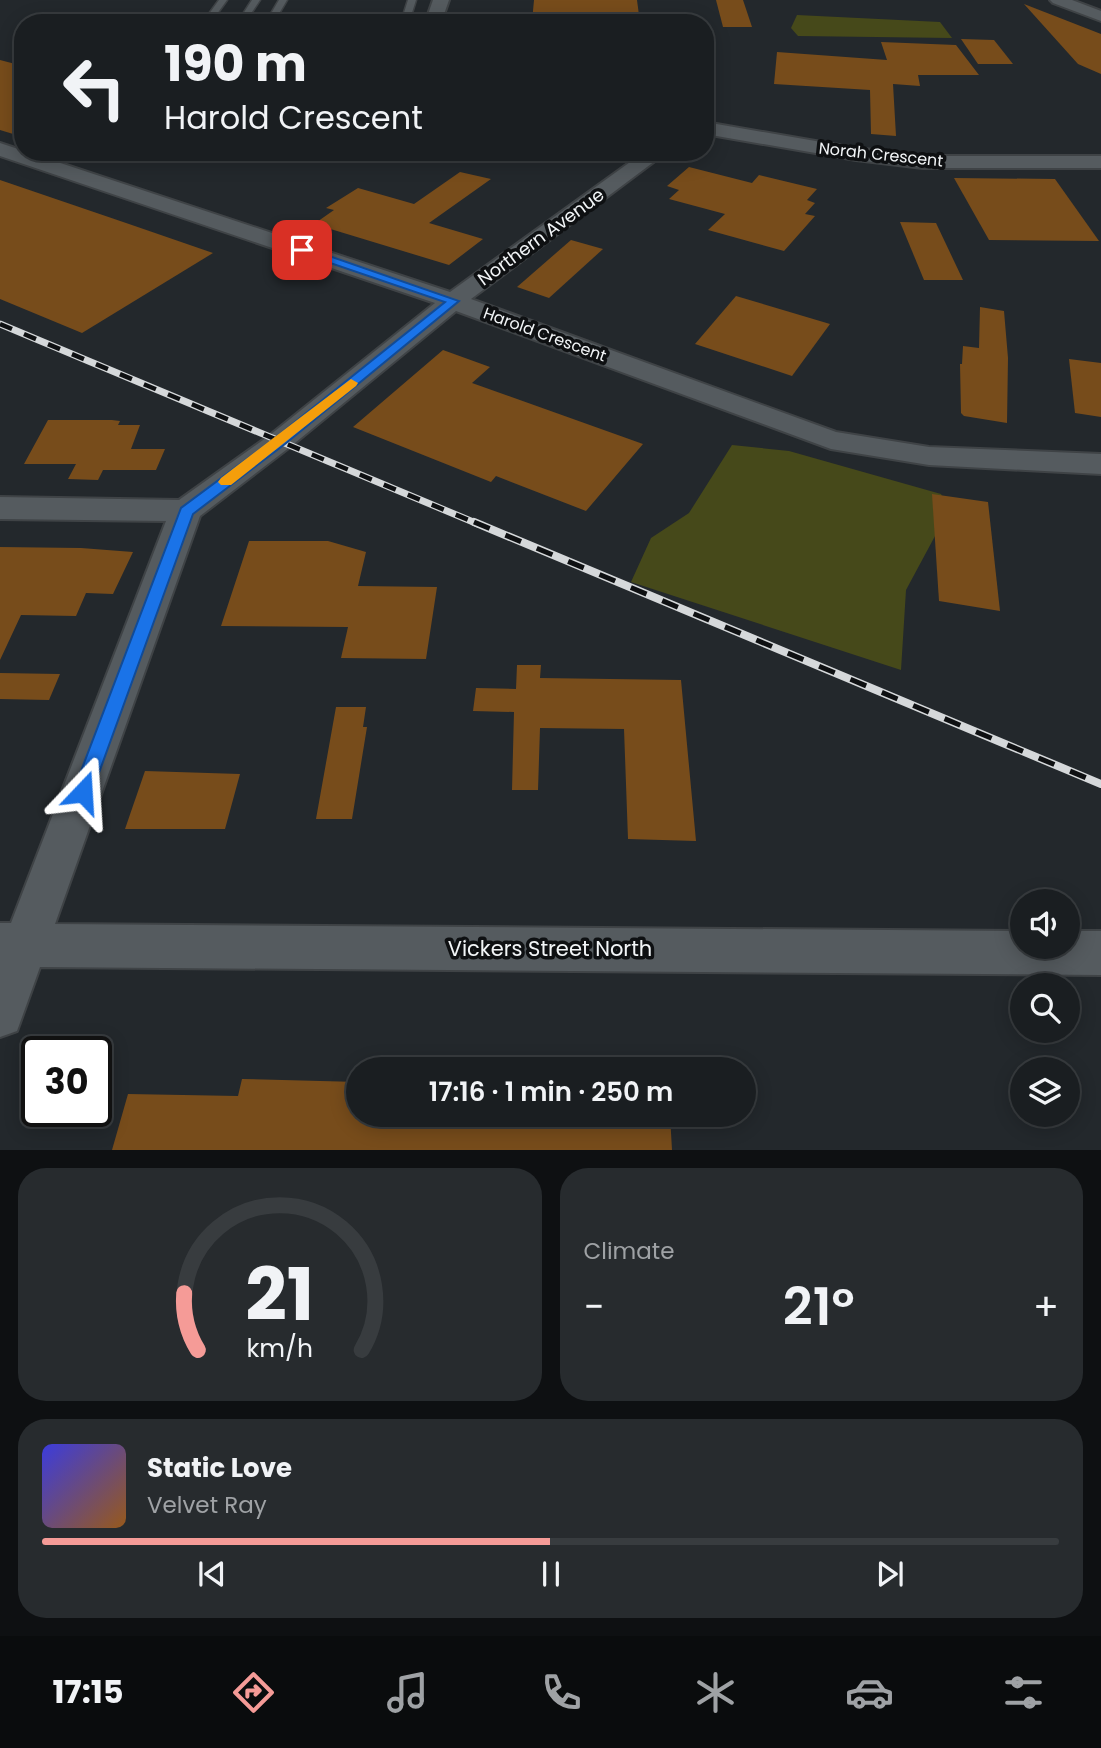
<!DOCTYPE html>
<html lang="en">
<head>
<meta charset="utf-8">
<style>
  body { margin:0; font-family:Poppins,sans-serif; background:#272b2e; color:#f1f3f6; height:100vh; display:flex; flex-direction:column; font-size:26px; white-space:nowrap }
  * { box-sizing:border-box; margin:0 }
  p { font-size:23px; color:#9fa2a5 }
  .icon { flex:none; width:38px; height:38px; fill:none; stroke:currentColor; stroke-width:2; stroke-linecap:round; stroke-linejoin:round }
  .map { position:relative; height:1150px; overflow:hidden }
  .drawer { display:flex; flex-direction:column; gap:18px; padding:18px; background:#0e1012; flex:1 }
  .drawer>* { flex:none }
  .banner { position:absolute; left:14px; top:14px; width:700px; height:147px; border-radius:28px; box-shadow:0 4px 18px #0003,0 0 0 2px #383c3f; background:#1a1e21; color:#f1f3f6; overflow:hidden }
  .tools { position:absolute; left:1010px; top:889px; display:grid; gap:14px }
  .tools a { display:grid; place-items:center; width:70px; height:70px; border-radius:50%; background:#1a1e21; box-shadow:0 4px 18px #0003,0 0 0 2px #383c3f; font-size:35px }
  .speed { position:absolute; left:21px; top:1036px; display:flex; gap:14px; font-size:35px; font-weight:700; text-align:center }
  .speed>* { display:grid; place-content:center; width:91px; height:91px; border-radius:50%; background:#1a1e21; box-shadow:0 4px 18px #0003,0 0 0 2px #383c3f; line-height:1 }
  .speed .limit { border:4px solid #111; border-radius:10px; background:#fff; color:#111 }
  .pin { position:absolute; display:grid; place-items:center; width:60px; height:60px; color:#fff; margin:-30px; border-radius:14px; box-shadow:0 4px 10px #0006 }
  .me { position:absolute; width:77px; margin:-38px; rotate:20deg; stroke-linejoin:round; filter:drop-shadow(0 0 5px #0008) }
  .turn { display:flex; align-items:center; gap:24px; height:147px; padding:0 35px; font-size:32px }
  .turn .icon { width:91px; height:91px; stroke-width:2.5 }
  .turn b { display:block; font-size:49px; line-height:60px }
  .big { font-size:52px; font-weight:600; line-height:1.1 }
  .drawer .widget { flex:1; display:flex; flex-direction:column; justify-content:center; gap:10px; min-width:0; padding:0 24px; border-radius:28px; background:#272b2e }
  .drawer .dial { align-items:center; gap:0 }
  .dial svg { height:182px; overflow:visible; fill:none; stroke:#383c3f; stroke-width:7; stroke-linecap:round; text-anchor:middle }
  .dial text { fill:#f1f3f6; stroke:none }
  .song { display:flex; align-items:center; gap:21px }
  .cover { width:84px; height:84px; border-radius:10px; background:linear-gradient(135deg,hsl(240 70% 55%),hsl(30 70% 35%)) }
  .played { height:7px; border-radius:4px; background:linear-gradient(90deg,#f59b97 50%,#383c3f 50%) }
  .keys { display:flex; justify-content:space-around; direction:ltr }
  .heat { display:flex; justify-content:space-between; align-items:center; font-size:38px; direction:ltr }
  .drawer .tiles { flex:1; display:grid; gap:18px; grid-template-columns:1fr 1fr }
  .widget:last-child { grid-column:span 2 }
  .trip { position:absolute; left:346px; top:1057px; width:410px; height:70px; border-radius:35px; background:#1a1e21; box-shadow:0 4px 18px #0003,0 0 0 2px #383c3f; font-weight:600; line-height:70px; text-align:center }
  .menu { display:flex; height:112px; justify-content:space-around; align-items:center; background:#0a0c0d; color:#9fa2a5 }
  .menu .icon { width:49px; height:49px }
  .menu .on { color:#f59b97 }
  .menu b { font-size:32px; color:#f1f3f6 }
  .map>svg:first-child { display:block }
  .green { fill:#46491a }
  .building { fill:#774c1b }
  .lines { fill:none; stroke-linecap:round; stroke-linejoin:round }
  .lane-casing { stroke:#3f4346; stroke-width:3 }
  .street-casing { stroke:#3f4346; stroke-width:4 }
  .lane { fill:#555b5f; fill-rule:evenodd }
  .street { fill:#555b5f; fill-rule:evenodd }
  .rail-far1-casing { stroke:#d5d8da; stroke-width:7 }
  .rail-casing { stroke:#d5d8da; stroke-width:8 }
  .rail-far1 { stroke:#0e1012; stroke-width:4.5; stroke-dasharray:13; stroke-linecap:butt }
  .rail { stroke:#0e1012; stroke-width:5; stroke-dasharray:17; stroke-linecap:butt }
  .route { fill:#1a73e8; stroke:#114b97; stroke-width:2 }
  .slow { fill:#f59e0b }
  .labels { text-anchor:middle; stroke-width:7; stroke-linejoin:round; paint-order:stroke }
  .far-street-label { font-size:16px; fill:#f2f5f7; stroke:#0e1012 }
  .street-label { font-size:18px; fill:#f2f5f7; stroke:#0e1012 }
  .near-street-label { font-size:21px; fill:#f2f5f7; stroke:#0e1012 }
</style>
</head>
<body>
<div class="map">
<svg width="1101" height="1150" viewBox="0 0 1101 1150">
  <rect width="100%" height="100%" fill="#23282c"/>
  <!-- green -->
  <g class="green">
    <path d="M797,15L940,22L952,38L798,36L791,28Z"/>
    <path d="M732,445L789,451L941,494L949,510L906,590L901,670L631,582L651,538L689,513Z"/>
  </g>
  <!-- building -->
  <g class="building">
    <path d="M534,0H637L640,23L532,22Z"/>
    <path d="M716,0H743L752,27H723Z"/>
    <path d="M1024,4L1101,34V74L1078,64Z"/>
    <path d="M961,39L994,40L1013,64H978Z"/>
    <path d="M881,42L956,45L979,75H918L920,86L893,84L896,136L871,134L870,90L774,84L777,52L887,60Z"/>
    <path d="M0,60L23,66V137L0,130Z"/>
    <path d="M689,167L752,183L759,175L763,176L817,189L807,200L815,203L805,214L815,216L784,251L708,230L725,214L669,199L679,190L667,186Z"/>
    <path d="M460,172L491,179L429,223L483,239L449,265L314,224L334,210L326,208L358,188L414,204Z"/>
    <path d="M954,178L1055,179L1099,241L989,240Z"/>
    <path d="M0,180L129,224L213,253L82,333L0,299Z"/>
    <path d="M900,222L936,223L963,280H924Z"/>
    <path d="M571,240L603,249L549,298L517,287Z"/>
    <path d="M736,296L830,324L792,376L695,344Z"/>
    <path d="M980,307L1004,311L1008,358L1007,423L964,416L961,413L960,364H962L963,346L979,348Z"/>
    <path d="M443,350L490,367L472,383L643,444L586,511L496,476L491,482L353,427Z"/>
    <path d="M1069,359L1101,363V417L1075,413Z"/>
    <path d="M48,420H112L120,421L118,425H140L131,449H165L156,470H103L98,480L68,479L76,464H24Z"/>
    <path d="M932,494L988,502L1000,611L939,601Z"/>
    <path d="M249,541H328L366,552L358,586L437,587L426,659L341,658L348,627L221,626Z"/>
    <path d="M0,547L81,548L133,552L113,594L86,593L76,616L21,615L0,660Z"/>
    <path d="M517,665H541L540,678L681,680L696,841L628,839L624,729L540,728L538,790H512L514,712L473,711L476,688L516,689Z"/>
    <path d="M0,673L60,674L49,700L0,699Z"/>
    <path d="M336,707H366L363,727H367L352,819H316Z"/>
    <path d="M145,771L240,774L225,829H125Z"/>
    <path d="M242,1079L359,1082V1115H670L672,1150H112L128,1094L238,1096Z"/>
  </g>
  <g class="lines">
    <!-- lane casing -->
    <g class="lane-casing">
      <g id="lane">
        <path d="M219,0H227L214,18L241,17L252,0H260L246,21L209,22L206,18Z"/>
        <path d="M279,0H287L277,17L402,19L408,0H416L410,19L437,22L272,21L269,17Z"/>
      </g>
    </g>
    <!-- street casing -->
    <g class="street-casing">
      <g id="street">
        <path d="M433,0H449L441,23H425Z"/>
        <path d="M1050,0H1072L1101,11V21L1053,3Z"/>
        <path d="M705,122L856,148L923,156H1101V168H923L856,160L705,134Z"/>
        <path d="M0,143L450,292L644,152H667L471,299L836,432L929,447L1101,454V474L929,465L831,449L456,311L290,447L200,516L55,924L1022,931V947H1068V931H1101V975L40,967L17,1031L0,1037V923H11L166,521L0,519V497L179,500L270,435L435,303L0,156Z"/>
      </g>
    </g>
    <!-- lane -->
    <use href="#lane" class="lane"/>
    <!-- street -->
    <use href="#street" class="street"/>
    <!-- rail-far1 casing -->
    <g class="rail-far1-casing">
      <path id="rail-far1" d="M0,324L478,524"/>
    </g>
    <!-- rail casing -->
    <g class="rail-casing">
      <path id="rail" d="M474,522L1101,784"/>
    </g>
    <!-- rail-far1 -->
    <use href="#rail-far1" class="rail-far1"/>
    <!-- rail -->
    <use href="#rail" class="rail"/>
  </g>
  <!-- route -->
  <path class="route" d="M298,248H306L459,301L285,444L193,514L92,792L89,798L83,800L76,798L73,792L181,508L275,438L445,302L298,252Z"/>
  <!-- slow -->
  <path class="slow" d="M351,379L358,383L356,386L231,485H221L218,482L221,478Z"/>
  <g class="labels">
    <!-- far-street labels -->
    <g class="far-street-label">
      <text transform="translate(881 154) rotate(6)" y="6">Norah Crescent</text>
      <text transform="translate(545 334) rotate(20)" y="6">Harold Crescent</text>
    </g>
    <!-- street labels -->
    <g class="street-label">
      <text transform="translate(541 237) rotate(-36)" y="6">Northern Avenue</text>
    </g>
    <!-- near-street labels -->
    <g class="near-street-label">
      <text x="550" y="956">Vickers Street North</text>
    </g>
  </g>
</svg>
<div class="tools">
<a><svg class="icon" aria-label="sound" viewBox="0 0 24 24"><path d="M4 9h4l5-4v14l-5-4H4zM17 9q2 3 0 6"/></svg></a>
<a><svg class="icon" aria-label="search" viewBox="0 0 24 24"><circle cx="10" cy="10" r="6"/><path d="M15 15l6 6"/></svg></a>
<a><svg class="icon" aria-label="layers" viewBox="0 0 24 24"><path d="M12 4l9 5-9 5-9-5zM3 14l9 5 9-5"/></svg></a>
</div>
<div class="speed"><div class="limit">30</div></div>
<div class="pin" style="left:302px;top:250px;background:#d93025"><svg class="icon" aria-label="arrive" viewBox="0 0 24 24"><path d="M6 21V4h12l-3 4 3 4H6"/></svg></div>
<svg class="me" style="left:83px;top:792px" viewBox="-20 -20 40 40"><path d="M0-17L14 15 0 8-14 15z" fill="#1a73e8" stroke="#fff" stroke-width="4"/></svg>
<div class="trip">17:16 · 1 min · 250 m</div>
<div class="banner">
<div class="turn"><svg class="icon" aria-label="left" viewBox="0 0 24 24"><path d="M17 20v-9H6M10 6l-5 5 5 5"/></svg><div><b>190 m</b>Harold Crescent</div></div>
</div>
</div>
<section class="drawer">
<div class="tiles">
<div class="widget dial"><svg viewBox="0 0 100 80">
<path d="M14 69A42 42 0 1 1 86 69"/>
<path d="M14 69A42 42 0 0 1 8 44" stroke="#f59b97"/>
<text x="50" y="56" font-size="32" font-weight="700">21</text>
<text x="50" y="72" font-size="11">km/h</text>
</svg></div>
<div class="widget"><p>Climate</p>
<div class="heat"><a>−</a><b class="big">21°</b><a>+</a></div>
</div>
<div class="widget">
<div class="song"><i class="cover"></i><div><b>Static Love</b><p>Velvet Ray</p></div></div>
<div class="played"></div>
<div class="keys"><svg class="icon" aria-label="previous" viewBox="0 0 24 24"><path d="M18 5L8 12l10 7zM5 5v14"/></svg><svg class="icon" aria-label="pause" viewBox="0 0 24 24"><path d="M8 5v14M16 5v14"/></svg><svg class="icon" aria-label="next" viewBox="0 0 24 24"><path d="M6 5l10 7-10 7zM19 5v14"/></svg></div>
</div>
</div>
</section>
<nav class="menu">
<b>17:15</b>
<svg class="icon on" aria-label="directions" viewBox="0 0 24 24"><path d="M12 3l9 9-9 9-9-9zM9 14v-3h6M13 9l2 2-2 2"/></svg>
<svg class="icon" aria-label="music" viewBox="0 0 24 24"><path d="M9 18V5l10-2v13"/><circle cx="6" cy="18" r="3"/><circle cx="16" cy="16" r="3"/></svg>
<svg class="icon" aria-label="phone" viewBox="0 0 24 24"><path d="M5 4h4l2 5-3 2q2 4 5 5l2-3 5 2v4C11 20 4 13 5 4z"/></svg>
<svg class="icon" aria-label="climate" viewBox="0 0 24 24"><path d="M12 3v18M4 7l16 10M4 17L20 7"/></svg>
<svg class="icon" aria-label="car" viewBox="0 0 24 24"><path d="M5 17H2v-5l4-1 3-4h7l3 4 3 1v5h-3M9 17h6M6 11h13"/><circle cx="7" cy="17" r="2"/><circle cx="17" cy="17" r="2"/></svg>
<svg class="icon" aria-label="filters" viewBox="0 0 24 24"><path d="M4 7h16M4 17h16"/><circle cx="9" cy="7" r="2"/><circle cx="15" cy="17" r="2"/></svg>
</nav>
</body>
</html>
